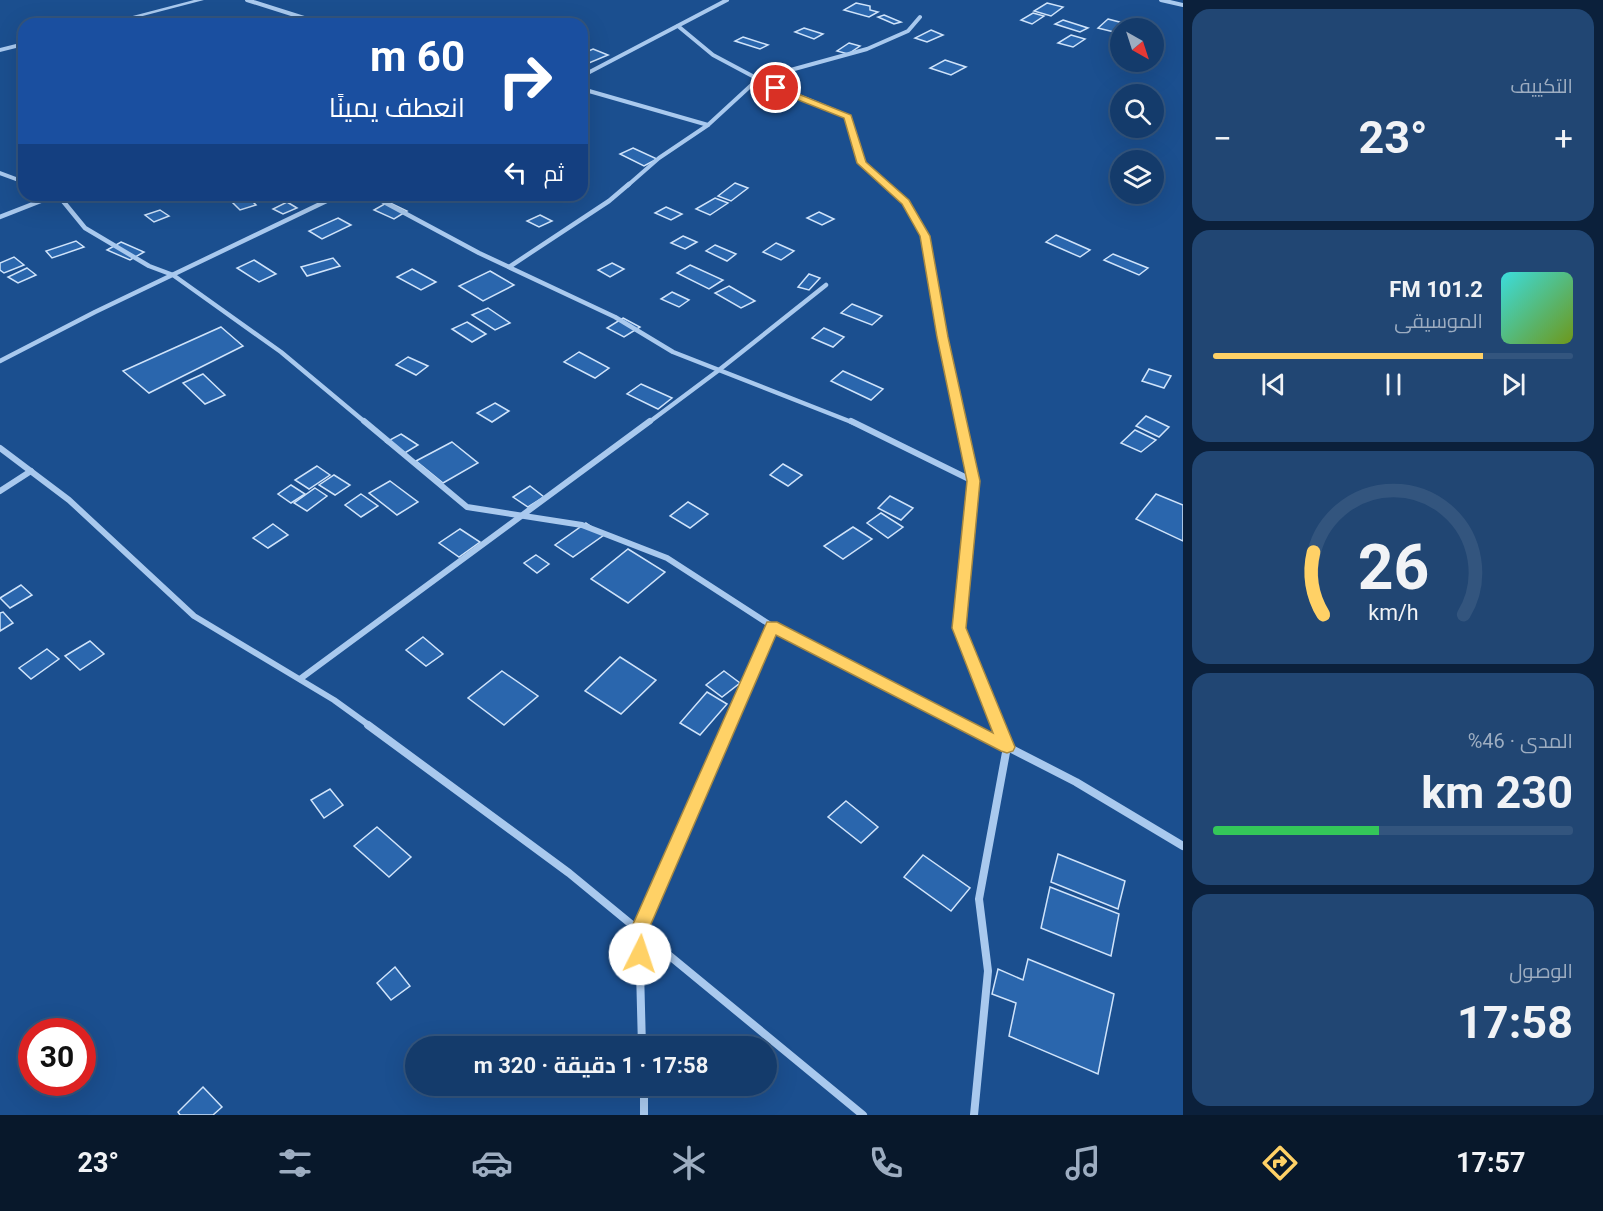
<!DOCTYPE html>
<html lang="ar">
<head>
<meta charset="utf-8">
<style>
  body { margin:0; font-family:Roboto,Cairo,sans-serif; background:#214673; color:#f1f3f6; direction:rtl; height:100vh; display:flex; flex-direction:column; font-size:22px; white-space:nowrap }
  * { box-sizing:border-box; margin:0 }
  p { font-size:20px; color:#9dadc1 }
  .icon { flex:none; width:33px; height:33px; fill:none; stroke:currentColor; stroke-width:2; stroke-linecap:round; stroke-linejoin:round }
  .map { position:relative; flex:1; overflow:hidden; direction:ltr }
  .drawer { display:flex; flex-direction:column; gap:9px; padding:9px; background:#0b203b; width:420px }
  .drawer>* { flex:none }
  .guide { position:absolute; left:18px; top:18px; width:570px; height:183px; border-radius:18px; box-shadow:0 6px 24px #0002,0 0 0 2px #33557e; direction:rtl; background:#1a4fa0; color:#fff; overflow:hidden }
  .needle { width:39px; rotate:141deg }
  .buttons { position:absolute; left:1110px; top:18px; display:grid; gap:12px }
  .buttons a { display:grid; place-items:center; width:54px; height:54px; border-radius:50%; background:#143b6b; box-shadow:0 6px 24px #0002,0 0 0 2px #33557e; font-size:30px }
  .speed { position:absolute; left:18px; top:1018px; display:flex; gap:12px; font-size:30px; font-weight:700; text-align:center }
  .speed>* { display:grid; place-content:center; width:78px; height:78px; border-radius:50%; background:#143b6b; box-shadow:0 6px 24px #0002,0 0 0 2px #33557e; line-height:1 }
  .speed .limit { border:9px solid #d22; background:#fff; color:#111 }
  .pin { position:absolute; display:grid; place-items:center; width:51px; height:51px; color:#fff; margin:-26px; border:3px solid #fff; border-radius:50%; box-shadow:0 2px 6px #0007 }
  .me { position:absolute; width:66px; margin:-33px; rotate:4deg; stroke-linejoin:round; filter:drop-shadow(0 0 4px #0008) }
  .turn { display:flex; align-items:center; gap:21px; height:126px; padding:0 24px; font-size:27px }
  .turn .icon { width:78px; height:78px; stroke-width:2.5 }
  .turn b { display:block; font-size:42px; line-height:51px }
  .then { display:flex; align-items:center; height:57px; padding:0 24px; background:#0003; gap:12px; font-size:22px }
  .big { font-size:45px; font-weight:700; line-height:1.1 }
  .drawer .tile { flex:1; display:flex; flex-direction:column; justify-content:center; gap:9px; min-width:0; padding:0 21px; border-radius:18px; background:#214673 }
  .drawer .dial { align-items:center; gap:0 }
  .dial svg { height:156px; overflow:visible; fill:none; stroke:#33557e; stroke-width:7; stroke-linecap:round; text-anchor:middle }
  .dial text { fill:#f1f3f6; stroke:none }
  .song { display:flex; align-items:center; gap:18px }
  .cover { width:72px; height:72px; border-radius:9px; background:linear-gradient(135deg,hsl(180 70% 55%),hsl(80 70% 35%)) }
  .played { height:6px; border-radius:3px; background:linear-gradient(90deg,#ffd166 75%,#33557e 75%) }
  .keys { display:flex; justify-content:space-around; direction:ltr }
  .heat { display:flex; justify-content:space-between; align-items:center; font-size:33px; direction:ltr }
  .charge { height:9px; border-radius:4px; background:linear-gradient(90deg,#34c759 46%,#33557e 0) }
  .trip { position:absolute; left:405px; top:1036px; width:372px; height:60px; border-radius:30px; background:#143b6b; box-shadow:0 6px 24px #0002,0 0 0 2px #33557e; font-weight:700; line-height:60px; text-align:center; direction:rtl }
  .menu { display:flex; height:96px; justify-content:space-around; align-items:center; background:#08182b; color:#9dadc1 }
  .menu .icon { width:42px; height:42px }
  .menu .active { color:#ffd166 }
  .menu b { font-size:27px; color:#f1f3f6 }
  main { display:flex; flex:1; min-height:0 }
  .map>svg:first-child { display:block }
  .building { fill:#2a66ad; stroke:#cfe3fa; stroke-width:1.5 }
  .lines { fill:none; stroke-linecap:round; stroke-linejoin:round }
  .minor-far3 { stroke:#a9c9ee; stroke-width:4 }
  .minor-far2 { stroke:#a9c9ee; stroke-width:4.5 }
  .minor-far1 { stroke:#a9c9ee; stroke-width:6 }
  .minor { stroke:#a9c9ee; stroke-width:8 }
  .tertiary { fill:#a9c9ee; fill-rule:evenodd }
  .route { fill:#ffd166; stroke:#a68842; stroke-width:1.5 }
</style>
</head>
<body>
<main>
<section class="drawer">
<div class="tile"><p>التكييف</p>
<div class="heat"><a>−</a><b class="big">23°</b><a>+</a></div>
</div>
<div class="tile">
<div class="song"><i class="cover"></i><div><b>101.2 FM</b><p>الموسيقى</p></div></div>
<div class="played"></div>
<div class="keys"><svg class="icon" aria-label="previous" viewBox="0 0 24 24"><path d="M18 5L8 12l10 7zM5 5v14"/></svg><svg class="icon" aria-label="pause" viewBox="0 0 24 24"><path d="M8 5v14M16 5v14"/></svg><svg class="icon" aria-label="next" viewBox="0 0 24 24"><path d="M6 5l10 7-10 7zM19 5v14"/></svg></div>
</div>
<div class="tile dial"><svg viewBox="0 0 100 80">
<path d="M14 69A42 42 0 1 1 86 69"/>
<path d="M14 69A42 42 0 0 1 9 37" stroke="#ffd166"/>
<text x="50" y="56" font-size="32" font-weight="700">26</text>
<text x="50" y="72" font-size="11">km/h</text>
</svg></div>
<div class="tile"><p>المدى · 46%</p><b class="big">230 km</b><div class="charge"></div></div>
<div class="tile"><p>الوصول</p><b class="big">17:58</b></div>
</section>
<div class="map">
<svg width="1183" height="1115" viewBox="0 0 1183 1115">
  <rect width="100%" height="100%" fill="#1b4f8f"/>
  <!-- building -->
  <g class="building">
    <path d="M856,3L870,6V10L878,12L869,17L844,10Z"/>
    <path d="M1047,3L1063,7L1051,16L1034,11Z"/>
    <path d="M1033,13L1044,16L1032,24L1021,20Z"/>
    <path d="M884,15L901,22L894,24L878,17Z"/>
    <path d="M296,16L304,20L292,24L274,23Z"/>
    <path d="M1108,19L1123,23L1114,32L1098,28Z"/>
    <path d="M1063,20L1088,28L1080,32L1055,24Z"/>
    <path d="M804,28L823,34L814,39L795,32Z"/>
    <path d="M931,30L943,35L927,42L915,38Z"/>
    <path d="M1071,35L1085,39L1073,47L1058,43Z"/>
    <path d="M743,37L768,45L760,49L735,41Z"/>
    <path d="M849,43L860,46L848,54L837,51Z"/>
    <path d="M593,49L608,55L589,63L582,60L587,55L582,54Z"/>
    <path d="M945,60L966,67L951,75L930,68Z"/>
    <path d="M633,148L657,159L644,166L620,154Z"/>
    <path d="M735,183L748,188L731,201L718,196Z"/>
    <path d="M242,195H246L256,205L240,210L229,199Z"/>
    <path d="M715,198L728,203L710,215L696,209Z"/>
    <path d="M287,202L297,208L283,214L273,209Z"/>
    <path d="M388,202L407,211L394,219L374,210Z"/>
    <path d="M666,207L682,214L671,220L655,213Z"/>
    <path d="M160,210L169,216L154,222L145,215Z"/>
    <path d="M819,212L834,219L822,225L807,218Z"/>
    <path d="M540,215L552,221L539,227L527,221Z"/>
    <path d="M338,218L351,225L322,239L309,231Z"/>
    <path d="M1056,235L1090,250L1080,257L1046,242Z"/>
    <path d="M683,236L697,242L685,249L671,243Z"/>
    <path d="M76,241L84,247L52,258L46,251Z"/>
    <path d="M121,242L144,252L130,260L107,250Z"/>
    <path d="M776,243L794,251L781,260L763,252Z"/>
    <path d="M715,245L736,254L727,261L706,251Z"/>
    <path d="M1113,254L1148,268L1139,275L1104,260Z"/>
    <path d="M14,257L24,265L4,273L0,270V263Z"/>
    <path d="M333,258L340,266L307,276L301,267Z"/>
    <path d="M254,260L276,274L259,282L237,268Z"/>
    <path d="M612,263L624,269L610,277L598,270Z"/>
    <path d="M690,265L723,280L709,289L677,273Z"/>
    <path d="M27,268L36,275L18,283L8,277Z"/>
    <path d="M412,269L436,282L421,290L397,277Z"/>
    <path d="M490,271L514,285L483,301L459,286Z"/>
    <path d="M809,274L820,278L809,290L798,287Z"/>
    <path d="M729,286L755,301L741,308L715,293Z"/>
    <path d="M672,292L689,300L679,307L661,299Z"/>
    <path d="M852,304L882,316L872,325L841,313Z"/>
    <path d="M488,308L510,323L495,330L472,315Z"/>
    <path d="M623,318L640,327L624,337L607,328Z"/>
    <path d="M467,322L486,334L472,342L452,329Z"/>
    <path d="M221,327L243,346L149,393L123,371Z"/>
    <path d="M824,328L844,337L833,347L812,338Z"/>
    <path d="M579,352L609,368L595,378L564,362Z"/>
    <path d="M408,357L428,366L416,375L396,365Z"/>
    <path d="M1149,369L1171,376L1164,388L1142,381Z"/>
    <path d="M843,371L883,389L871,400L831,381Z"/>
    <path d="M203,374L225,395L205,404L183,383Z"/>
    <path d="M641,384L672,398L658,409L627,394Z"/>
    <path d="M495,403L509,411L492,422L477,413Z"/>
    <path d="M1146,416L1169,427L1159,437L1136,426Z"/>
    <path d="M1135,430L1156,440L1141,452L1121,443Z"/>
    <path d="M401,434L418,445L403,454L386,442Z"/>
    <path d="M452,442L478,463L443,483L416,461Z"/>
    <path d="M783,464L802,475L788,486L770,475Z"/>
    <path d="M317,466L330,475L309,489L295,480Z"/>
    <path d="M334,475L350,485L335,495L319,485Z"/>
    <path d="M390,481L418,502L397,515L369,493Z"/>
    <path d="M291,485L305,494L291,503L278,494Z"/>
    <path d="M530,486L544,497L528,507L513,497Z"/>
    <path d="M315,488L327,496L307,511L294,503Z"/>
    <path d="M361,494L378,506L361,517L345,505Z"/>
    <path d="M1156,494L1183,505V541L1136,519Z"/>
    <path d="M890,496L913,508L901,520L878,508Z"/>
    <path d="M688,502L708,514L690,528L670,516Z"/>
    <path d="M881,513L903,527L888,538L867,523Z"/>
    <path d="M586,523L604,535L573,557L555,545Z"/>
    <path d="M273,524L288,535L268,548L253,538Z"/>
    <path d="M853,527L872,539L843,559L824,546Z"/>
    <path d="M460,529L480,542L459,557L439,543Z"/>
    <path d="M628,549L665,572L628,603L591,579Z"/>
    <path d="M536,555L549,564L537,573L524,563Z"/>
    <path d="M21,585L32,595L10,608L0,598Z"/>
    <path d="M3,612L13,623L0,631V613Z"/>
    <path d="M423,637L443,654L426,666L406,650Z"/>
    <path d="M90,641L104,654L80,670L65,656Z"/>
    <path d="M47,649L59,659L31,679L19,668Z"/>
    <path d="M620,657L656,680L621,714L585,691Z"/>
    <path d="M502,671L538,696L504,725L468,698Z"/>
    <path d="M724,671L740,683L722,697L706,685Z"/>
    <path d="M707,692L727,704L700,735L680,723Z"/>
    <path d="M330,789L343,805L324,818L311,800Z"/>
    <path d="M846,801L878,827L861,843L828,817Z"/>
    <path d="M377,827L411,857L389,877L354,846Z"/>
    <path d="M1058,854L1125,881L1118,909L1051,882Z"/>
    <path d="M923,855L970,888L951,911L904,877Z"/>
    <path d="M1050,887L1119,914L1111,956L1041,928Z"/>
    <path d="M1028,959L1114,994L1098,1074L1009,1036L1016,1003L992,994L998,969L1023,980Z"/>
    <path d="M395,967L410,986L391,1000L377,983Z"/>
    <path d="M203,1087L222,1107L213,1115H180L178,1112Z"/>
  </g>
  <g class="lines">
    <!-- minor-far3 -->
    <g class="minor-far3">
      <path d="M247,0L323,24"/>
      <path d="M1161,0L1183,5"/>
      <path d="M678,26L713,55L758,79L848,116L862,163L887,186"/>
      <path d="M582,76L727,0"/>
      <path d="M582,89L708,125"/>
      <path d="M0,173L24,182"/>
      <path d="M627,186L659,158L708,125L758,79L867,49L908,31L920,17"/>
    </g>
    <!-- minor-far2 -->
    <g class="minor-far2">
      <path d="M885,184L905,202L925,236L961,423"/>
      <path d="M58,195L85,228L149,266L173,275L281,352L366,423"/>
      <path d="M371,195L479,253L615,317L673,352L854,423"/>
      <path d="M0,217L56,195"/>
      <path d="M509,267L609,201L629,184"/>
      <path d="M0,361L95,312L339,195"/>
      <path d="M648,423L719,370L826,285"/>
    </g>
    <!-- minor-far1 -->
    <g class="minor-far1">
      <path d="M364,421L467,507L582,525L667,558L772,626L968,726"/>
      <path d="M851,421L973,481"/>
      <path d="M961,421L973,481L959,628L999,726"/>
      <path d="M0,448L69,500L194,616L334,700L370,726"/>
      <path d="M0,491L31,471"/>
      <path d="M300,679L650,421"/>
      <path d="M728,726L772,626"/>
    </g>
    <!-- minor -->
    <g class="minor">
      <path d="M368,725L569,873L863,1115"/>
      <path d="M965,725L1076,782L1183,846"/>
      <path d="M642,1047L639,931L729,725"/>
      <path d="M644,1086V1115"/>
      <path d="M974,1115L988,971L979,899L1007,747L998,725"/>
    </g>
    <!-- tertiary -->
    <g class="tertiary">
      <path d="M194,0H204L112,24H102Z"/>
      <path d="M24,42V46L0,52V48Z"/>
    </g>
  </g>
  <!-- route -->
  <path class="route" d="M773,86H778L851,115L866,162L909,200L930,236L948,337L980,481L966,628L1015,747L1013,751L1007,753L1001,751L776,635L648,931L649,954L646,960L640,963L633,960L631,954L630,931L767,622H777L993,733L952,628L967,481L937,337L920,236L902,204L857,163L844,118L773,90Z"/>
</svg>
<div class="buttons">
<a><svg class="needle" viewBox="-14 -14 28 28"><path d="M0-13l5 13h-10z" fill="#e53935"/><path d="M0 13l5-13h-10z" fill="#9dadc1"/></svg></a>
<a><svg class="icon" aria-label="search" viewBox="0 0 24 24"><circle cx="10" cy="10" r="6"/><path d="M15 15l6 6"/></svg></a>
<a><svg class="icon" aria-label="layers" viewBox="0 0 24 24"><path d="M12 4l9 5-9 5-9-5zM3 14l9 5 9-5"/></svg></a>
</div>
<div class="speed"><div class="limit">30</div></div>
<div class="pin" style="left:776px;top:88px;background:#d93025"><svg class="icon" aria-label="arrive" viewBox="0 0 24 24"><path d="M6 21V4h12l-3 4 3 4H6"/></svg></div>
<svg class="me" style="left:640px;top:954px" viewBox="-20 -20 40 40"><circle r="19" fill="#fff"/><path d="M0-13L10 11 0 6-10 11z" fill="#ffd166"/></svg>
<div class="trip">17:58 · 1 دقيقة · 320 m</div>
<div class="guide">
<div class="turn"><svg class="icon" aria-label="right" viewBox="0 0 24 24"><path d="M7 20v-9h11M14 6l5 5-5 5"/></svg><div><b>60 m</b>انعطف يمينًا</div></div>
<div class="then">ثم<svg class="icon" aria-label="left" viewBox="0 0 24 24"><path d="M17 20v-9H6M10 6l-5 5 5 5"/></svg></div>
</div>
</div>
</main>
<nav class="menu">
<b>17:57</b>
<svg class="icon active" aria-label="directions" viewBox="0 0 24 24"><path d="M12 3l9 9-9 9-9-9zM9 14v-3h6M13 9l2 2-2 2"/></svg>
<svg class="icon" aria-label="music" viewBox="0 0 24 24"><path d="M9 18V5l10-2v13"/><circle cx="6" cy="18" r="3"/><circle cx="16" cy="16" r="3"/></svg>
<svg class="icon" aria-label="phone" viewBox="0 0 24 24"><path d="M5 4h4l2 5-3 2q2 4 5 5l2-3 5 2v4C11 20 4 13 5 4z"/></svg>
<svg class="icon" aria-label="climate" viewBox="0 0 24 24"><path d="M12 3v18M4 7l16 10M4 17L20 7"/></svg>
<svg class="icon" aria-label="car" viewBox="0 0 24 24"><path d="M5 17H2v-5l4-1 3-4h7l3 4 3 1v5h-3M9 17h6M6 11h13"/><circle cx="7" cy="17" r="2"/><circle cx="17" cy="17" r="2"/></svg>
<svg class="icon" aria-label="filters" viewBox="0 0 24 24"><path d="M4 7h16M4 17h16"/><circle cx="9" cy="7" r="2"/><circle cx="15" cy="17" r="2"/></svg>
<b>23°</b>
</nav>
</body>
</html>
